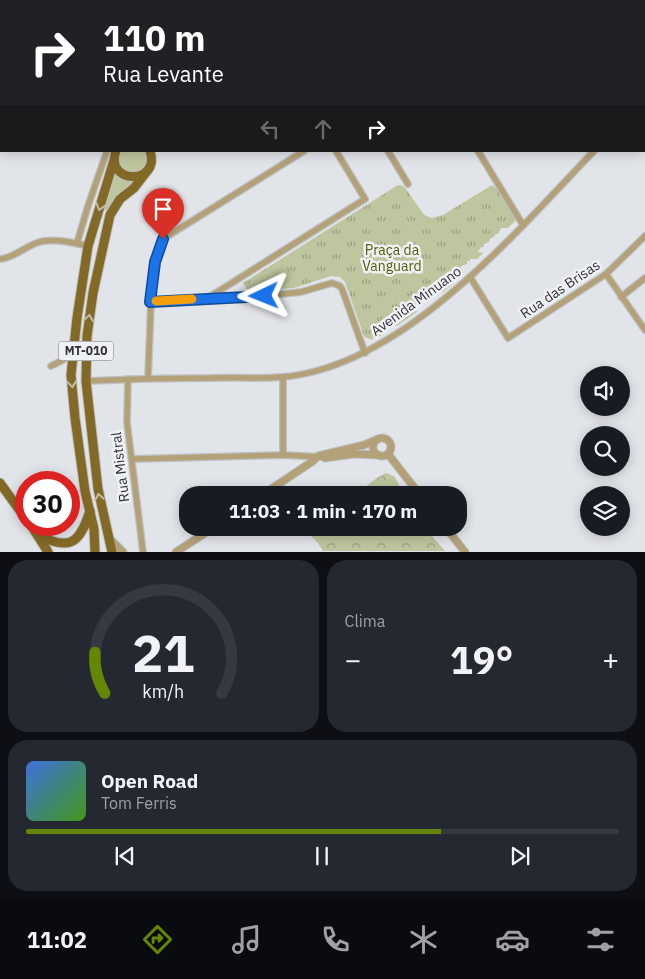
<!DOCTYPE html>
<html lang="pt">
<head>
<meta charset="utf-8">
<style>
  body { margin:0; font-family:"IBM Plex Sans",sans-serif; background:#242831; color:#f1f3f6; height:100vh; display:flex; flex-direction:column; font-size:19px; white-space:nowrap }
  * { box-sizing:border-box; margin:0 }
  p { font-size:16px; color:#9ea1a6 }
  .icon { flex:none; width:28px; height:28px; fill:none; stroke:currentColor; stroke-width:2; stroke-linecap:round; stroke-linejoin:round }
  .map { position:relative; height:552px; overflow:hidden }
  .side { display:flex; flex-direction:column; gap:8px; padding:8px; background:#0d0f14; flex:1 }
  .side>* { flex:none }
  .hud { position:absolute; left:0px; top:0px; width:645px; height:152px; box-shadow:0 2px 12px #0003; background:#202124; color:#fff; overflow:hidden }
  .tools { position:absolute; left:580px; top:366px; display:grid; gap:10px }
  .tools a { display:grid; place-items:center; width:50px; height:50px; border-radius:50%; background:#171b24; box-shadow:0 2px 12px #0003; font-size:25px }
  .speed { position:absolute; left:15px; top:471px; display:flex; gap:10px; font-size:25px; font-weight:700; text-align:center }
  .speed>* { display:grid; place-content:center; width:65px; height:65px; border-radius:50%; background:#171b24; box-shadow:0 2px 12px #0003; line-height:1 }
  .speed .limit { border:8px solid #d22; background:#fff; color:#111 }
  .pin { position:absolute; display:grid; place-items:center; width:42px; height:42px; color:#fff; margin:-51px -21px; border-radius:50% 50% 50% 0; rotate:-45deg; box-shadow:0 0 5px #0007 }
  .pin .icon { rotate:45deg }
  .me { position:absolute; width:55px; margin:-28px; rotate:268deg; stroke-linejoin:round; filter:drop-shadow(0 0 4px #0008) }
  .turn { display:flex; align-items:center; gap:18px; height:105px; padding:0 20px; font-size:22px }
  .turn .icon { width:65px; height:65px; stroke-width:2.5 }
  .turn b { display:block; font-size:35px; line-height:42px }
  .lanes { display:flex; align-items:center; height:48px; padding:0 20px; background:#0003; justify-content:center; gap:25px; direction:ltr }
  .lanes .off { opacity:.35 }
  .big { font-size:38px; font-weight:700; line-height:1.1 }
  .side .widget { flex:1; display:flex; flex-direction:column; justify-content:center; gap:8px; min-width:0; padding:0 18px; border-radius:20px; background:#242831 }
  .side .dial { align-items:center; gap:0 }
  .dial svg { height:130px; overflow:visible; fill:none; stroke:#363941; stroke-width:7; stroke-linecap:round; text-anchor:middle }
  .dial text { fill:#f1f3f6; stroke:none }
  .song { display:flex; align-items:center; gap:15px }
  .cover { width:60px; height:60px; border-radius:8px; background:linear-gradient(135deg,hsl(220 70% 55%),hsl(100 70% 35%)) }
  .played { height:5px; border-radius:2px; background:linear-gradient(90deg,#648602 70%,#363941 70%) }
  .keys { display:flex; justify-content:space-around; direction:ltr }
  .heat { display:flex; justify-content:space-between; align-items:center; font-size:28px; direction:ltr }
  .side .tiles { flex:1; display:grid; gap:8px; grid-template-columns:1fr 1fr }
  .widget:last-child { grid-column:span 2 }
  .trip { position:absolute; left:179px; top:486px; width:288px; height:50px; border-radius:20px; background:#171b24; box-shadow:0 2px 12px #0003; font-weight:700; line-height:50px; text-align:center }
  .menu { display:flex; height:80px; justify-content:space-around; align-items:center; background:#090b0e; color:#9ea1a6 }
  .menu .icon { width:35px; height:35px }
  .menu .on { color:#648602 }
  .menu b { font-size:22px; color:#f1f3f6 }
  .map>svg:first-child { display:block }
  .grass { fill:#bdc69e }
  .forest { fill:url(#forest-crowns) }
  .park { fill:url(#park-tufts) }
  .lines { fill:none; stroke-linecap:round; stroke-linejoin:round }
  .minor-casing { stroke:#bec0c4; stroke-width:8 }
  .tertiary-casing { stroke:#bec0c4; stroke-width:9 }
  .primary-casing { stroke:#bec0c4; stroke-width:11 }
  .minor { stroke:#b3a178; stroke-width:5.5 }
  .tertiary { stroke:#b3a178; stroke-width:7 }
  .primary { stroke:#836926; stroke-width:9 }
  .oneway { stroke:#c3bba3 }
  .route-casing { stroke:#114b97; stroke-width:12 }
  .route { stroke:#1a73e8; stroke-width:9 }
  .slow { stroke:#f59e0b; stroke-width:9 }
  .labels { text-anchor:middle; stroke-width:5; stroke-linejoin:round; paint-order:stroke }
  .shield { fill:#eef2f6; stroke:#6a6c6e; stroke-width:1 }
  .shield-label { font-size:12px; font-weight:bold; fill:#313233 }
  .park-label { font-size:14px; fill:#535e05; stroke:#eef2f6 }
  .street-label { font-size:14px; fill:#313233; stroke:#eef2f6 }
</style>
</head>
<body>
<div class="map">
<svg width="645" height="552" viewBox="0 0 645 552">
  <defs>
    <pattern id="forest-crowns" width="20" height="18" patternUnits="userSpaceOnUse" patternTransform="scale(1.25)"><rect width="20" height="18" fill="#bdc69e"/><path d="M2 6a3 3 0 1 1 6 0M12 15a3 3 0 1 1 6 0" fill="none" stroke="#9aa181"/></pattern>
    <pattern id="park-tufts" width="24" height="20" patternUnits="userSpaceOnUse" patternTransform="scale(1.25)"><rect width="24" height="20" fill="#bdc69e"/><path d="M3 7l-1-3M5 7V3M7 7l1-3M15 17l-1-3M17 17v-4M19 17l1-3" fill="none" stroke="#9aa181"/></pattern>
  </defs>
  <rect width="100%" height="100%" fill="#e1e4e8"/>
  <!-- grass -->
  <g class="grass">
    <path d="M119,151H147C152,173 133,180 118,164Z"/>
    <path d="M115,170L139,179L109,211L104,210Z"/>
  </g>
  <!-- forest -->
  <g class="forest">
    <path d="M386,473L394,476L405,495H351C366,489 371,480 386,473Z"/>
    <path d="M303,528H425L445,551H323L318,543Z"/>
  </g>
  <!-- park -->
  <path class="park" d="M398,185L403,186L406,189L424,215L432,218L443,215L492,185C501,190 513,209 516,220L508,228H501L498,234H495V236L490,239L489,242L484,244V247H481L478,252L483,253L477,259H470V261H467V264L461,266V269H459V273L464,272L462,275H457L456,278H451V283H454L443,292L437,291L436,293H433L430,298H427L426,301L424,300L423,303H420V306L414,308V311H418L397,326L390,324L389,327L386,326L382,331L379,330V333L384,334C376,338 372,342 364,336L345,282L340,277L331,276L294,288L252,291L248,290L243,283Z"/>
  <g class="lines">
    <!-- minor casing -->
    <g class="minor-casing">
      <g id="minor">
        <path d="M163,0L166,1"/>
        <path d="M18,1V0"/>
        <path d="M174,1L175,0"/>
        <path d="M0,40L1,37"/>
        <path d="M0,80L1,82"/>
        <path d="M644,100L645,99"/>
        <path d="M644,112L645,113"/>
        <path d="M0,115L1,114"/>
        <path d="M388,151L408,184"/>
        <path d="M478,151L523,225"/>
        <path d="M77,243L88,206L107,151"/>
        <path d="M0,259C16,258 28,243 44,241C58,239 75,243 88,246"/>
        <path d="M606,274L645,330"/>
        <path d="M470,277L508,338L606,274L645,236"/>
        <path d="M211,296L365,199L336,151"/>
        <path d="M621,297L645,278"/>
        <path d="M151,302L282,294L301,292L332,283L340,286L342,289L365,353"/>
        <path d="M51,366L73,355"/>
        <path d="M283,377V455"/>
        <path d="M148,378L151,302L155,262L163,239L304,151"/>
        <path d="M128,379L127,422L143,552"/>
        <path d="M86,381C127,379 169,378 210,378C234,377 259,379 282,377C403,367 515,233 594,151"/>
        <path d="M132,459L283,455L321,457"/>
      </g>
    </g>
    <!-- tertiary casing -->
    <g class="tertiary-casing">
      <g id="tertiary">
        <circle cx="382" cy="447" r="9"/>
        <path d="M388,454L420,495"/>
        <path d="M325,458L354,454L379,455"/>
        <path d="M262,495L313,461L318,456L364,445L376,440"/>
        <path d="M446,528L465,552"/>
        <path d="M109,538L123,552"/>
        <path d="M176,552L213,528"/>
      </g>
    </g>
    <!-- primary casing -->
    <g class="primary-casing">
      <g id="primary">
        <path d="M188,1L189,0"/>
        <path d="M202,1L203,0"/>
        <path d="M116,151C104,184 161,186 150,151"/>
        <path d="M0,483L26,519"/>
        <path d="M31,525L48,552"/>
        <path d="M38,535C71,552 80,542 90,511"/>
        <path d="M95,552L94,529L85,491L75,418L71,375L77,318L88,246L114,160"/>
        <path d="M112,552L98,489L86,381L87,336L93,293L110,215L120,199L134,188L147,171"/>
      </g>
    </g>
    <!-- minor -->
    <use href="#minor" class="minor"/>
    <!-- tertiary -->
    <use href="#tertiary" class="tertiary"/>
    <!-- primary -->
    <use href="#primary" class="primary"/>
  </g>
  <!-- one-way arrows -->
  <defs><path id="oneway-chevron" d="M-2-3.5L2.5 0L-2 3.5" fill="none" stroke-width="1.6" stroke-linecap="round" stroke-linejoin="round" transform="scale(1.25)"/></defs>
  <g class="oneway">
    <use href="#oneway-chevron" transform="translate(100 207) rotate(107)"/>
    <use href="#oneway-chevron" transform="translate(89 318) rotate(-82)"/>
    <use href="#oneway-chevron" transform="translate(72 384) rotate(85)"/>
    <use href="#oneway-chevron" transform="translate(99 497) rotate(-100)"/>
  </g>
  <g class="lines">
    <!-- route casing -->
    <g class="route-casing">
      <path id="route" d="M163,239L155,262L150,302L264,296"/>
    </g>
    <!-- route -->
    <use href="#route" class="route"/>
    <!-- slow -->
    <path class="slow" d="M156,301L192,299"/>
  </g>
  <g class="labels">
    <!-- shield labels -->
    <rect class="shield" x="58.5" y="341.5" width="55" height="19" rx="4"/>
    <g class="shield-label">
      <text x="86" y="355">MT-010</text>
    </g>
    <!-- park labels -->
    <g class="park-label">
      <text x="392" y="255">Praça da<tspan x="392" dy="16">Vanguard</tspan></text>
    </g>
    <!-- street labels -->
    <g class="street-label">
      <text transform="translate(560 289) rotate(-34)" y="5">Rua das Brisas</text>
      <text transform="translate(416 301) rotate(-36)" y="5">Avenida Minuano</text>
      <text transform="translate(120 467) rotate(-97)" y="5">Rua Mistral</text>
    </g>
  </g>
</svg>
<div class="tools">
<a><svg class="icon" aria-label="sound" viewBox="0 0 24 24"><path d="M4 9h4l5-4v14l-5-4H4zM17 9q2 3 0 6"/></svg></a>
<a><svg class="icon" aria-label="search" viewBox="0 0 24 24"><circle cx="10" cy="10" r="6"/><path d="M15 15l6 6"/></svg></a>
<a><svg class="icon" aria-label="layers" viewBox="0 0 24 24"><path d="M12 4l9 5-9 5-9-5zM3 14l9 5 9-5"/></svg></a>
</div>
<div class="speed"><div class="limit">30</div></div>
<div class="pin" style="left:163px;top:239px;background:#d93025"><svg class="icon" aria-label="arrive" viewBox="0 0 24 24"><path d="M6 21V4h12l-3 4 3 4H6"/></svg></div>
<svg class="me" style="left:264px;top:296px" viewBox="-20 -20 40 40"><path d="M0-17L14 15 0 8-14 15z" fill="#1a73e8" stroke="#fff" stroke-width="4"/></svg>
<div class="trip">11:03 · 1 min · 170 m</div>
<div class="hud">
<div class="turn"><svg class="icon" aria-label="right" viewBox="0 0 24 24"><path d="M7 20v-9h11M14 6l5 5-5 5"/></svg><div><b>110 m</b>Rua Levante</div></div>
<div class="lanes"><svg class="icon off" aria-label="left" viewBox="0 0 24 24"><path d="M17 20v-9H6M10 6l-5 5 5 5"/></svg><svg class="icon off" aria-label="ahead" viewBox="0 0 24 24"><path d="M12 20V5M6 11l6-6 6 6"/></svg><svg class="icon" aria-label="right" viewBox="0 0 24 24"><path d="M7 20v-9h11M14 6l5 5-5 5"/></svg></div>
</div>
</div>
<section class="side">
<div class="tiles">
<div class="widget dial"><svg viewBox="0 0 100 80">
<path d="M14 69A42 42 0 1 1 86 69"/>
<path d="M14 69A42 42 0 0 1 8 44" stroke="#648602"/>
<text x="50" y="56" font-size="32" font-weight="700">21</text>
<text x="50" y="72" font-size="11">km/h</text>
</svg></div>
<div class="widget"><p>Clima</p>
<div class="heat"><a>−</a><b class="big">19°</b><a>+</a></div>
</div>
<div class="widget">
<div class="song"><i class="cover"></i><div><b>Open Road</b><p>Tom Ferris</p></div></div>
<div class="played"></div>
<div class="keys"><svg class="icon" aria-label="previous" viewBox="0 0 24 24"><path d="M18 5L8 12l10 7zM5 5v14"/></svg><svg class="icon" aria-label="pause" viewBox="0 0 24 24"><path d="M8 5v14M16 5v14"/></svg><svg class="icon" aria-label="next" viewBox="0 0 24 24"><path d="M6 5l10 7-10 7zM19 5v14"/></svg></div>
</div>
</div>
</section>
<nav class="menu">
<b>11:02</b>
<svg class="icon on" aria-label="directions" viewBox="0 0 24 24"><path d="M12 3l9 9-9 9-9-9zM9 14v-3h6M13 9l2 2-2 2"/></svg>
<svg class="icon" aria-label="music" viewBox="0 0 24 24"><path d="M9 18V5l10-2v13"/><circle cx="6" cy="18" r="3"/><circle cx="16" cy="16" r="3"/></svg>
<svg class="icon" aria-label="phone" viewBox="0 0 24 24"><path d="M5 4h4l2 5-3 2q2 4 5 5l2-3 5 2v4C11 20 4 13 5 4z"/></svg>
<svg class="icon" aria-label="climate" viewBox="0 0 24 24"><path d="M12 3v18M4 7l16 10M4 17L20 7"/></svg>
<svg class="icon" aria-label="car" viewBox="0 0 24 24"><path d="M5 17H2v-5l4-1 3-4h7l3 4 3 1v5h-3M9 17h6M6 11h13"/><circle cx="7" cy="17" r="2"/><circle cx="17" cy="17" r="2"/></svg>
<svg class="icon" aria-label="filters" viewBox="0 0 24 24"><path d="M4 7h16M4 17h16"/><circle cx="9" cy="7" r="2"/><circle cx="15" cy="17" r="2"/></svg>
</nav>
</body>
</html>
